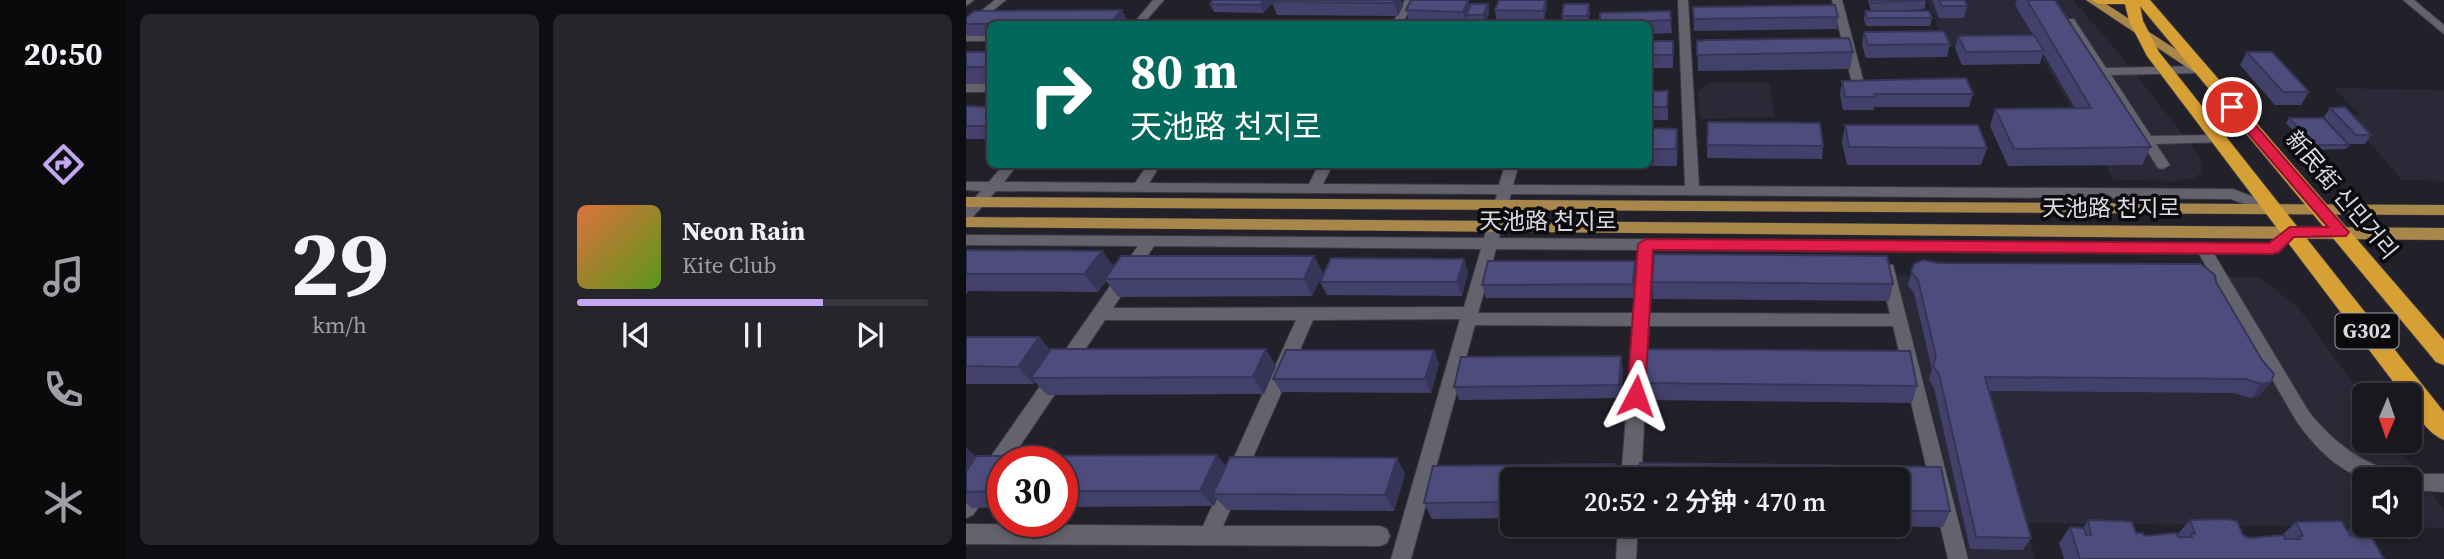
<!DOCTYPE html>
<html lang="zh">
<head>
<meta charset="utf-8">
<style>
  body { margin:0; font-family:"Source Serif 4","Noto Sans SC","Noto Sans KR",serif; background:#27252c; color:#f1f3f6; height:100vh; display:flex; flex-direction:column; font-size:26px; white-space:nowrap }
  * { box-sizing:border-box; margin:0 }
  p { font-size:23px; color:#9fa0a4 }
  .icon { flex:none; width:38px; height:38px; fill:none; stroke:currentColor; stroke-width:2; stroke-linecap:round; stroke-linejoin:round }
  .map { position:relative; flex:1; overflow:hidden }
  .details { display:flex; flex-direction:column; gap:14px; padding:14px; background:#0e0d11; width:840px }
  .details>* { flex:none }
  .top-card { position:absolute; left:21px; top:21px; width:665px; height:147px; border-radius:10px; box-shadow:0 4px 10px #0003,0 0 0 2px #38373d; background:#00695c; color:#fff; overflow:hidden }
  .needle { width:46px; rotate:182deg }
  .buttons { position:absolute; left:1386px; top:383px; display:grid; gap:14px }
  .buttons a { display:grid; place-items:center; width:70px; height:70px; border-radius:10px; background:#1a181f; box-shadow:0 4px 10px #0003,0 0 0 2px #38373d; font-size:35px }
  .speed { position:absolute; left:21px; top:446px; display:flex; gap:14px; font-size:35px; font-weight:700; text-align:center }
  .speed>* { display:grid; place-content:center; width:91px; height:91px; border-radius:50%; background:#1a181f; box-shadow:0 4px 10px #0003,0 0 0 2px #38373d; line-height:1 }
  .speed .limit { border:10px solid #d22; background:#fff; color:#111 }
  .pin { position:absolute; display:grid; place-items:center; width:60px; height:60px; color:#fff; margin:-30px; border:4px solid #fff; border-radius:50%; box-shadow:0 2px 7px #0007 }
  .me { position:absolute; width:77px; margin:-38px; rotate:4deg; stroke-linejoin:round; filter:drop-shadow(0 0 5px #0008) }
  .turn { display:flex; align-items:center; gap:24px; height:147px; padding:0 28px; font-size:32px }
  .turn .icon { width:91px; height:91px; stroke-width:2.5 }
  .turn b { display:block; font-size:49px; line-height:60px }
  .details .card { flex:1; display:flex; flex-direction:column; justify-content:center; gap:10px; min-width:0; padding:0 24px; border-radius:10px; background:#27252c }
  .details .dial { align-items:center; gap:0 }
  .dial b { font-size:91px; line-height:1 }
  .song { display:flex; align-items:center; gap:21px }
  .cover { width:84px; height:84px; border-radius:10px; background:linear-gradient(135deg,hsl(20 70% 55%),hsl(90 70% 35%)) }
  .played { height:7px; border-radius:4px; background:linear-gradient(90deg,#c4a7f1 70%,#38373d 70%) }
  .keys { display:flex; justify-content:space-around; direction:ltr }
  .details .tiles { flex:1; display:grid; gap:14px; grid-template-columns:repeat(2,1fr) }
  .trip { position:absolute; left:534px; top:467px; width:410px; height:70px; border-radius:10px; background:#1a181f; box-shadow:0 4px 10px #0003,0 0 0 2px #38373d; font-weight:600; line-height:70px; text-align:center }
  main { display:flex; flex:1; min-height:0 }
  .dock { display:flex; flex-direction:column; width:126px; justify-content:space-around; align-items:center; background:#0a0a0c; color:#9fa0a4 }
  .dock .icon { width:49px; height:49px }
  .dock .selected { color:#c4a7f1 }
  .dock b { font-size:32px; color:#f1f3f6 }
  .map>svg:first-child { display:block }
  .built { fill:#2b2937; fill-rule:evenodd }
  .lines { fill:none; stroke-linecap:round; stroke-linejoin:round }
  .minor-casing { stroke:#3d3c43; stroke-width:2 }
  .major-casing { stroke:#3d3c43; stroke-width:1 }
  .highway-casing { stroke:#3d3c43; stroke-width:2 }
  .minor { fill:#64626d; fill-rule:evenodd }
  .major { fill:#a9874b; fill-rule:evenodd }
  .highway { fill:#d7a034; fill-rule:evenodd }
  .wall { fill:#43416b }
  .shaded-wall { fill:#373557 }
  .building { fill:#4e4c7c; stroke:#373557; stroke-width:2 }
  .route { fill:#e11d48; stroke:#92132f; stroke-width:2 }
  .labels { text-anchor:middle; stroke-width:7; stroke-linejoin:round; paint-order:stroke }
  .shield { fill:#0b0b0e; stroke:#9d9da1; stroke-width:2 }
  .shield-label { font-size:21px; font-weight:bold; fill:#dbdbe0 }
  .street-label { font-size:23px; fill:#dbdbe0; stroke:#0b0b0e }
</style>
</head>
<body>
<main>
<nav class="dock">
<b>20:50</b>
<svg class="icon selected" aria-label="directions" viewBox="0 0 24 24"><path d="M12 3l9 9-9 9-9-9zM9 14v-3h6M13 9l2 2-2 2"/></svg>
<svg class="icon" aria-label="music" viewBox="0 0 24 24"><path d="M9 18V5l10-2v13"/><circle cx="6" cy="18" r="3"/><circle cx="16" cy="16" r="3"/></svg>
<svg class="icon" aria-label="phone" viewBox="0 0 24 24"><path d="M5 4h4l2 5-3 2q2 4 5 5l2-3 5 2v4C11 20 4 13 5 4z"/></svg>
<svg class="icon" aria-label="climate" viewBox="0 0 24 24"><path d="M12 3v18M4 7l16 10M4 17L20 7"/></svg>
</nav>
<section class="details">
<div class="tiles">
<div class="card dial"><b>29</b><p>km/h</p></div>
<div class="card">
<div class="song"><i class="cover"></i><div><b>Neon Rain</b><p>Kite Club</p></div></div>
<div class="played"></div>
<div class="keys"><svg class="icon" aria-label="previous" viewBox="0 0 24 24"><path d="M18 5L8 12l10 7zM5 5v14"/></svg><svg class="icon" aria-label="pause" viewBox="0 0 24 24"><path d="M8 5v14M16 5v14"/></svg><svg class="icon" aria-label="next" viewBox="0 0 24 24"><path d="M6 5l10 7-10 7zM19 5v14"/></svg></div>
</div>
</div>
</section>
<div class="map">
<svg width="1478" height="559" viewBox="0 0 1478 559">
  <rect width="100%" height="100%" fill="#222029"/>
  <!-- built -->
  <g class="built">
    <path d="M961,0H1107L1162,64L1231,153L1236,163L1235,173L1228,178L1212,181L1148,180L1069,46L980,47Z"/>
    <path d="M804,82L809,117L734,119L732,92L743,83Z"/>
    <path d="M1368,88L1478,90V181L1436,180L1380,116L1395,115Z"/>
    <path d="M931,275L1292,277L1332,307L1398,399V441H1428L1478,510V528L1060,523L1069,559H1004ZM1398,480H1444V525H1398Z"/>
  </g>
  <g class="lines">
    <!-- minor casing -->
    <g class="minor-casing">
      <g id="minor">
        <path d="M0,0H8L0,6Z"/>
        <path d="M29,0H40L0,32V23Z"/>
        <path d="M187,0H198L177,24H167Z"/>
        <path d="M439,0H449L436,24H426Z"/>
        <path d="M712,0H722L733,186L1267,189L1313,207L1315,210L1308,215L1265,199L545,194L533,238L1303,244L1319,228L1324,227L1331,232L1312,253L1248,254L1343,412C1367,442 1400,468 1439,473C1451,474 1465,474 1478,474V492L1444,490V480C1431,480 1417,482 1405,480C1374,474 1348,446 1331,422L1233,254L687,250L684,313L924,314L913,269L915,265H927L1002,559H982L927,326H683L676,464L700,467L703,473L699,480H655L667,326L509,325L445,559H425L494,319L347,320L257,526H414L421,529L424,536L421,543L414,546L0,544V524L237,526L330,320H139L43,462H37V471L7,515L0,518V492L172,246L0,245V235L518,238L531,194L30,191L5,219L0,221V207L15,191L0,190V182H23L38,164H52L38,182L169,183L182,164H195L183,183L343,184L353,164H367L357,184L533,185L539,164H553L547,185L719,186ZM188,246L515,249L498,307L147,308ZM530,249L672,250L667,313H512Z"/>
        <path d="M866,0H876L899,87L897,90L893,91L887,87Z"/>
        <path d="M1437,0H1448L1478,25V34Z"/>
        <path d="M1100,19H1108L1140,68L1237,66V72L1233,73L1145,75L1185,136L1253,135L1258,136V142L1190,144L1204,165L1197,169L1192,168L1099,21Z"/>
        <rect x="0" y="35" width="24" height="6"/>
        <rect x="0" y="84" width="24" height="8"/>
        <path d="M652,525H672L670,559H650Z"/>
      </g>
    </g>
    <!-- major casing -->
    <g class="major-casing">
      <g id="major">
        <path d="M1120,0H1134L1240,69L1238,72H1228Z"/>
        <path d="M0,197L1478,205V215L0,207Z"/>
        <path d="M0,217L1478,228V240L0,227Z"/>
      </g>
    </g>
    <!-- highway casing -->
    <g class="highway-casing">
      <path id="highway" d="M1126,0H1184L1478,340V365L1470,362L1174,6L1177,21L1193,52L1478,412V440C1464,435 1444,411 1444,396H1438L1181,56L1163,21L1159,4H1133Z"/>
    </g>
    <!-- minor -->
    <use href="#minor" class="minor"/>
    <!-- major -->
    <use href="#major" class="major"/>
    <!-- highway -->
    <use href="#highway" class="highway"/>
  </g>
  <!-- wall -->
  <g class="wall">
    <path d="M247,0H306V2L435,0L437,6L432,16L311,15L306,3L297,13L248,12L244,4Z"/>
    <path d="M502,0L504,7L522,4L523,13L519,24H502L501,21L500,24H468L443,23L440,10Z"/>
    <path d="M902,0H960L959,9L918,11L966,18L964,26H900L898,20L899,11H905Z"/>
    <path d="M966,0H999L1001,6L998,18H973Z"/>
    <path d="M1051,0H1089L1185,147L1176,165L1042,166L1024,126L1029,109L1109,108L1077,53L1074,64L996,65L989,48L992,36L1067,35L1049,5Z"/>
    <path d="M581,7L578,19H530L529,10Z"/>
    <path d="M727,7L872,17L871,29L728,31Z"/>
    <path d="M624,13L622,24H597L596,16Z"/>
    <path d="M634,13L705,20L706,33L682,34V24H634Z"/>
    <path d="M0,18L163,23L162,24H24V36H2L0,34Z"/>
    <path d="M898,32L984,44L981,57L900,58L896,45Z"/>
    <rect x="682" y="41" width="25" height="27"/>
    <path d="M731,41L887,52L884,69L732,71Z"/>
    <path d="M0,52H24V83L0,84Z"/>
    <path d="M1281,52L1343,92L1335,105H1309L1274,65Z"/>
    <path d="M876,81L1007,94L1003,107H908V110H877L874,94Z"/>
    <rect x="682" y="91" width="20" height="29"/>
    <path d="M0,106L24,107V139H0Z"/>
    <path d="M1364,108L1405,135L1399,144H1383L1358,117Z"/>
    <path d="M1323,118L1383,145L1380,149L1345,150L1320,123Z"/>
    <path d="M742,122L857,146L856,159L741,158Z"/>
    <path d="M879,125L1021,148L1015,165H881L876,142Z"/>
    <path d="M682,128L711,129V166L567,165L682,164Z"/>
    <path d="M0,250L136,251L148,267L348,256L357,273L346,296L152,297L140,281L132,292L3,291L0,294Z"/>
    <path d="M972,263L1250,282L1305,382L1294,395L1285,398L1268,393L1023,391L1065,538L1057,550L1004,549L968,388L963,379L966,370L948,293L942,285L948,264Z"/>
    <path d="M502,272L496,296L361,295L354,282Z"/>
    <path d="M670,274L668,298H520L516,285Z"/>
    <path d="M686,282L927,284L923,301L687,299Z"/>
    <path d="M0,337H73L84,350L310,366L298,394L81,395L69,382L68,384H0Z"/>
    <path d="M468,350L473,364L465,393L315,392L307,379Z"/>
    <path d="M657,369L655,398L493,400L488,387Z"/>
    <path d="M675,383L951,386L946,403L677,400Z"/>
    <path d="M0,448L10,457L439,474L428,511L261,510L251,499L248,506L96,507V462H37V507L6,508L0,503Z"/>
    <path d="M546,480V518L466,519L458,503Z"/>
    <path d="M931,480L984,511L977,527L817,525H931Z"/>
    <path d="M1122,520L1178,536L1211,535L1224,520L1283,538L1315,536L1330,522L1382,531L1384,529L1418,559H1098L1093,543L1104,527L1117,528Z"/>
  </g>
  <!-- shaded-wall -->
  <g class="shaded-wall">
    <path d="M298,0H306L307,2L297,13L294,5Z"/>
    <path d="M430,0H435L437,6L432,16L428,3Z"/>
    <path d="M502,0L505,13L500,15L501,21L500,24L497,12Z"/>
    <path d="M580,0L581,7L578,19L577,11Z"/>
    <path d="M522,4L523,13L519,24L517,15Z"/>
    <path d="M623,4L624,13L622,24L621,16Z"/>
    <path d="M156,10L163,23L162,24H145L144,23Z"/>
    <path d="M711,129L712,146L711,166L710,149Z"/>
    <path d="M136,251L149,268L139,279L140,281L132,292L118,274Z"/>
    <path d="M348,256L357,273L346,296L338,279Z"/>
    <path d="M498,259L502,272L496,296L491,282Z"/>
    <path d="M669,261L670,274L668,298L667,284Z"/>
    <path d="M73,337L88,354L65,378L69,382L68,384L52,367Z"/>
    <path d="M300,349L310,366L298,394L287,377Z"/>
    <path d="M468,350L473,364L465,393L459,379Z"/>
    <path d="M655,356L657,369L655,398L653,385Z"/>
    <path d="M1305,382L1294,395L1285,398L1295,384Z"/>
    <path d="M0,448L13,459L0,477Z"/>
    <path d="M251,455L264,471L247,494L251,499L248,506L234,491Z"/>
    <path d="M431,458L439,474L428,511L419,495Z"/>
    <path d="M648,464L650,480H646Z"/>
  </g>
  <!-- building -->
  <g class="building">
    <path d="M247,0H298L294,5L244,4Z"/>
    <path d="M308,0H430L428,3L306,2Z"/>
    <path d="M445,0H502L497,12L440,10Z"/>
    <path d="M533,0H580L577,11L529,10Z"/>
    <path d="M906,0H960L906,3Z"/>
    <path d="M973,0H999L1001,6H976Z"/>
    <path d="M1061,0H1089L1185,147L1048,149L1029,109L1125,108Z"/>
    <path d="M505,4H522L517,15H500Z"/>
    <path d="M598,4H623L621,16H596Z"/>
    <path d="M869,5L872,17L728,19L727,7Z"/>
    <path d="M156,10L144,23L0,24V18L8,11Z"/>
    <path d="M704,11L705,20L634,23V13Z"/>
    <path d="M899,11H963L966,18H901Z"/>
    <path d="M978,31L984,44L902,45L898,32Z"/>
    <path d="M1068,35L1078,51L1000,52L992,36Z"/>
    <path d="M883,38L887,52L731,55V41L741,40Z"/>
    <rect x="682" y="41" width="25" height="14"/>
    <rect x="0" y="52" width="24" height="15"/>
    <path d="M1281,52H1306L1343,92H1317Z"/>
    <path d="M1000,78L1007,94H909L910,97H879L876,81Z"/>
    <path d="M682,91H702L701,107H682Z"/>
    <path d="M0,106L24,107V123L21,126H0Z"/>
    <path d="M1379,107L1405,135H1390L1364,108Z"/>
    <path d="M1323,118H1357L1383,145H1348Z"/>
    <path d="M742,122L854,123L857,146L741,145Z"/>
    <path d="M879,125H1012L1021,148L883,147Z"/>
    <path d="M682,128L711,129L710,149H682Z"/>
    <path d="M0,250L136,251L118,274H0Z"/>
    <path d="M688,254L921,256L927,284L686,282Z"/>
    <path d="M155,256H348L338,279H139Z"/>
    <path d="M365,258L498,259L491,282H354Z"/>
    <path d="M957,260L972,263L1235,264L1249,275L1250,282L1296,360L1308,374L1305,382L1295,384L1279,379L1019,377L1065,538L1010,537L973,374L967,366L970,356L952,280L945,272L948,264Z"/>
    <path d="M522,261H669L667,284L516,285Z"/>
    <path d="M0,337H73L52,367L0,366Z"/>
    <path d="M85,349H300L287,377L65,378Z"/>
    <path d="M678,349L944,351L951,386L675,383Z"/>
    <path d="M320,350H468L459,379H307Z"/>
    <path d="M655,356L653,385L488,387L495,357Z"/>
    <path d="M251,455L234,491H96V462H37V491L0,492V471L11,456Z"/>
    <path d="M264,457L431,458L419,495L247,494Z"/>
    <path d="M674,463L975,467L984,511H931V480H673Z"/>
    <path d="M648,464L646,480H546V502L458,503L467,466Z"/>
    <path d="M1261,519L1271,521L1277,535L1283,538L1318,535L1319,539H1334L1333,536H1337L1330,522L1375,521L1385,536H1388L1384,529H1401L1418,559H1114L1104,527L1118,528L1120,535H1125L1122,520L1157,521L1166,522L1170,533H1177L1178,536L1211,533L1212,537H1226L1225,533L1229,534L1224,520Z"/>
  </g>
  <!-- route -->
  <path class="route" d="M1266,103L1271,104L1380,229L1383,232L1380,236L1328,237L1313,252L1307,254L687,250L679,396L677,401L670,403L664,401L661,396L672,244L680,239L1303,243L1324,227H1362L1262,110L1260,107Z"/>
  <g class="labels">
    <!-- shield labels -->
    <rect class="shield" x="1369.5" y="313.5" width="63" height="35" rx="5"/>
    <g class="shield-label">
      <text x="1401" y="338">G302</text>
    </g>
    <!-- street labels -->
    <g class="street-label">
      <text transform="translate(1376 195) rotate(50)" y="8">新民街 신민거리</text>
      <text x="1145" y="216">天池路 천지로</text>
      <text x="582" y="229">天池路 천지로</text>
    </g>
  </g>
</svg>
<div class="buttons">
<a><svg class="needle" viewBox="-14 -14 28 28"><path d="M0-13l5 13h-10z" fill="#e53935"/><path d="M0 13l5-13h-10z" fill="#9fa0a4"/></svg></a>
<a><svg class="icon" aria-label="sound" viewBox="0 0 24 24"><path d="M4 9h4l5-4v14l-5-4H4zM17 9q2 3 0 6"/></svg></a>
</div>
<div class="speed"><div class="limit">30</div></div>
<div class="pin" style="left:1266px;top:107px;background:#d93025"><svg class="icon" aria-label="arrive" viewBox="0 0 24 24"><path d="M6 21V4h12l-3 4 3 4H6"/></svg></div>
<svg class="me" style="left:670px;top:396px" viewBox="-20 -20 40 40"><path d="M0-17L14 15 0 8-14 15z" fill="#e11d48" stroke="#fff" stroke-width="4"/></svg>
<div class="trip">20:52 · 2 分钟 · 470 m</div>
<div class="top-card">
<div class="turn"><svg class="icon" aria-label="right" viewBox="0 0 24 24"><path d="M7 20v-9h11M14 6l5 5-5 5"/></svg><div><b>80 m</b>天池路 천지로</div></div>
</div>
</div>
</main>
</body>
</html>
